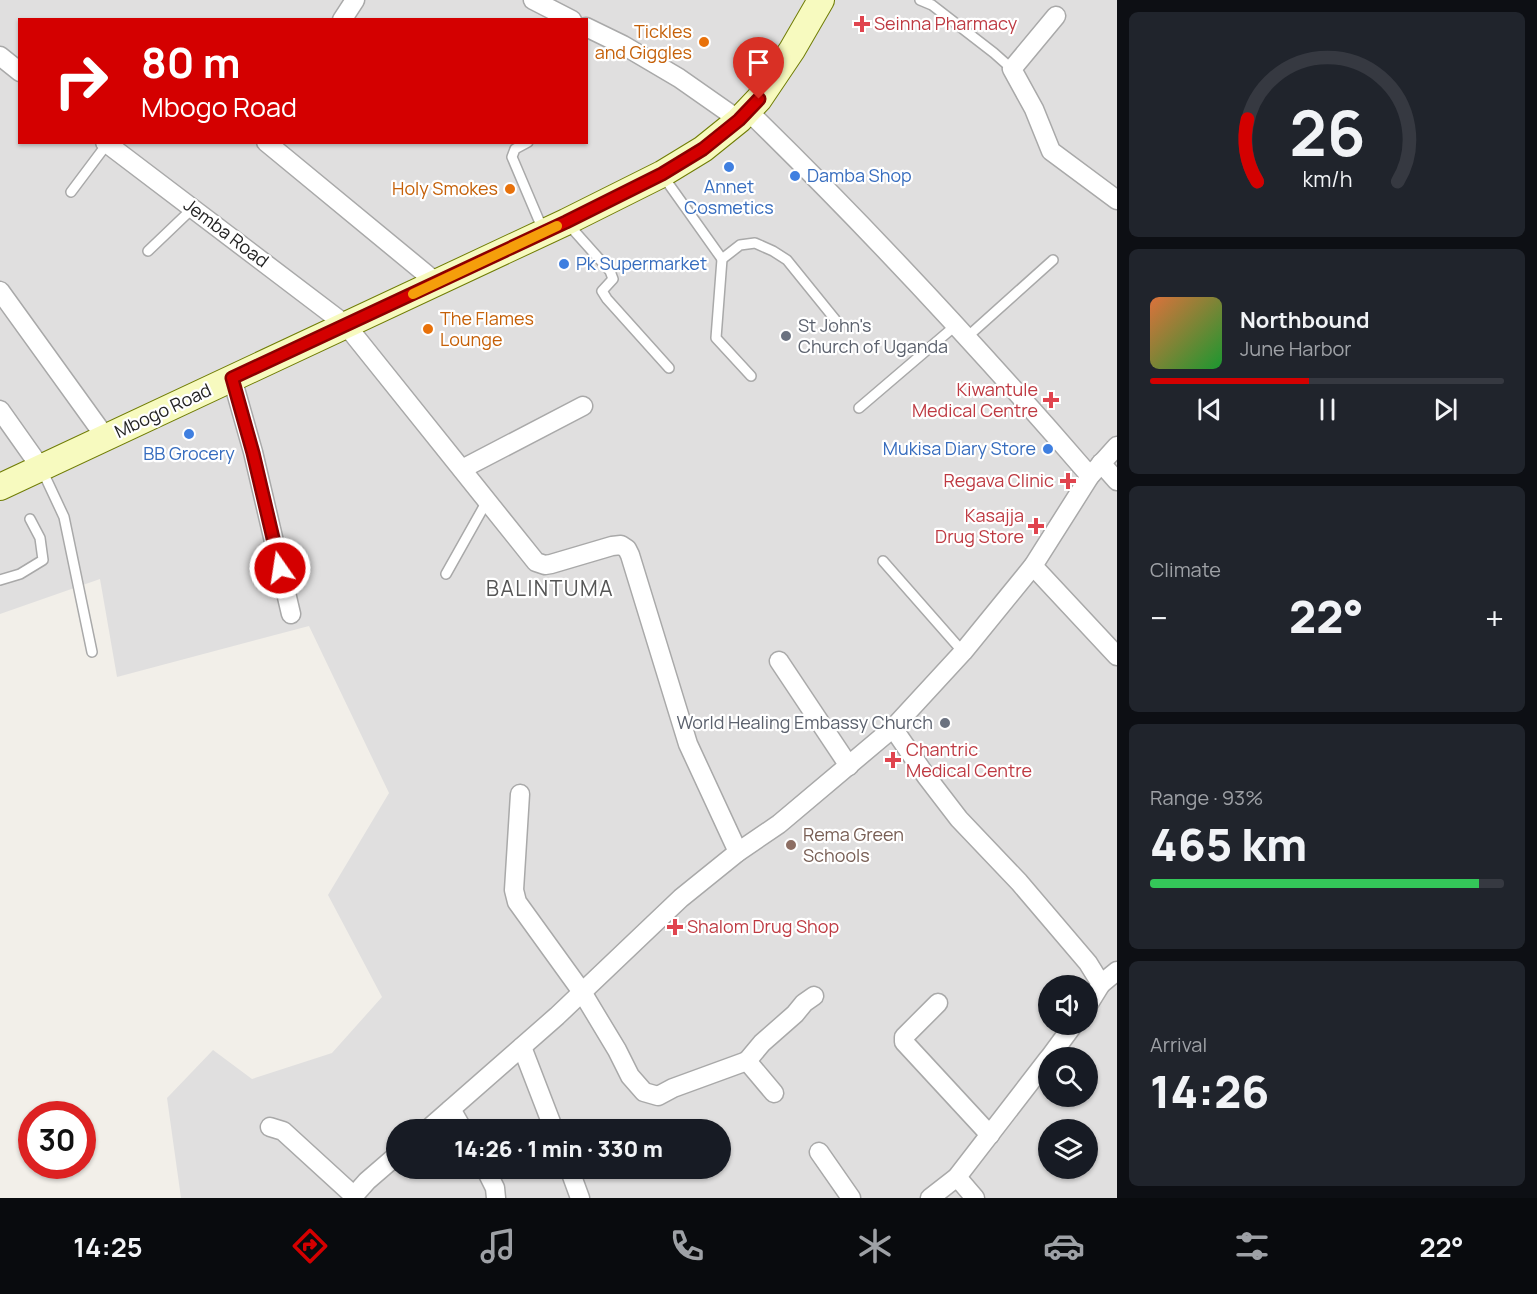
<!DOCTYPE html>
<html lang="en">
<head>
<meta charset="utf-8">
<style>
  body { margin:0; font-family:Manrope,sans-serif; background:#20242c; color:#f1f3f6; height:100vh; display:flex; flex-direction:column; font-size:22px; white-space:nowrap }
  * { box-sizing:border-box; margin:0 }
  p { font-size:20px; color:#9ea1a6 }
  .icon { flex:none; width:33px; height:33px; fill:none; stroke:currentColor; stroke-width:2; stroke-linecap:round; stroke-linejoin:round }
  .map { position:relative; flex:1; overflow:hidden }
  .panel { display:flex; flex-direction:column; gap:12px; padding:12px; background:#0d0f14; width:420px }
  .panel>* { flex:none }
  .top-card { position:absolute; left:18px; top:18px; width:570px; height:126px; border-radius:0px; box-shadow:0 2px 4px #0004; background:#d40000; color:#fff; overflow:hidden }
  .controls { position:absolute; left:1038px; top:975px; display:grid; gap:12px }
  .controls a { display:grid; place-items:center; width:60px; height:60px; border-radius:50%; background:#171b24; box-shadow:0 2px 4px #0004; font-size:30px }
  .speed { position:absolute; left:18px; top:1101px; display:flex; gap:12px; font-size:30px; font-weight:700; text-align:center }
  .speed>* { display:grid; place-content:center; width:78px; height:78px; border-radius:50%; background:#171b24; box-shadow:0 2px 4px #0004; line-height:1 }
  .speed .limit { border:9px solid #d22; background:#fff; color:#111 }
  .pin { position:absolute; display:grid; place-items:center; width:51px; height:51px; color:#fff; margin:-62px -26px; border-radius:50% 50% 50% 0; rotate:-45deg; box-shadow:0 0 6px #0007 }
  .pin .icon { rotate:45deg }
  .me { position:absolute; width:66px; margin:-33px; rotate:347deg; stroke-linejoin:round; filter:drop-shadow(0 0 4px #0008) }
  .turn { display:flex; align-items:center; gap:21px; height:126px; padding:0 24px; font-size:27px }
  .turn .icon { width:78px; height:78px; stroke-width:2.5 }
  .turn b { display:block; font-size:42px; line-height:51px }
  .big { font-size:45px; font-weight:800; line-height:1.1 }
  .panel .card { flex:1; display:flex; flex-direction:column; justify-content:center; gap:9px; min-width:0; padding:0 21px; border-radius:9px; background:#20242c }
  .panel .dial { align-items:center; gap:0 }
  .dial svg { height:156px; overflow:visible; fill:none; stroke:#363941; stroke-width:7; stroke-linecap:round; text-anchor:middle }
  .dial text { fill:#f1f3f6; stroke:none }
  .song { display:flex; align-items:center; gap:18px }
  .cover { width:72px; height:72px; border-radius:9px; background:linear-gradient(135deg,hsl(20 70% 55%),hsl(130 70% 35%)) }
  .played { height:6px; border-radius:3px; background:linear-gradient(90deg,#d40000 45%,#363941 45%) }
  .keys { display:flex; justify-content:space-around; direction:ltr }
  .heat { display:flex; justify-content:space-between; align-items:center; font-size:33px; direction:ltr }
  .charge { height:9px; border-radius:4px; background:linear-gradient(90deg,#34c759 93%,#363941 0) }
  .trip { position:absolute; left:386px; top:1119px; width:345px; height:60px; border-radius:30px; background:#171b24; box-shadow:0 2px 4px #0004; font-weight:800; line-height:60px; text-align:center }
  .dock { display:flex; height:96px; justify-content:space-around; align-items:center; background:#090b0e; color:#9ea1a6 }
  .dock .icon { width:42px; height:42px }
  .dock .current { color:#d40000 }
  .dock b { font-size:27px; color:#f1f3f6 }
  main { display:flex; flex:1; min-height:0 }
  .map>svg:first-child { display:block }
  .residential { fill:#e0dfdf; fill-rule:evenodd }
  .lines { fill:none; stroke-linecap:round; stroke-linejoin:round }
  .lane-casing { stroke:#a9a9a9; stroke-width:12 }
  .street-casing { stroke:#a9a9a9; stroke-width:21 }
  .secondary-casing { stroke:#707d05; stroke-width:28 }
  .lane { stroke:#fff; stroke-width:9 }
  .street { stroke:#fff; stroke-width:18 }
  .secondary { stroke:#f7fabf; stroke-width:26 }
  .route-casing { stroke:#8a0000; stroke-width:15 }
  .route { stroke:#d40000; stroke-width:10 }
  .slow { stroke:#f59e0b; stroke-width:10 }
  .health-dot { fill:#e0444e; stroke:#fff; stroke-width:2 }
  .food-dot { fill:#e8710a; stroke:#fff; stroke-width:2 }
  .shop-dot { fill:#3f7fe0; stroke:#fff; stroke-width:2 }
  .worship-dot { fill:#6b7280; stroke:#fff; stroke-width:2 }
  .education-dot { fill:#8d6e63; stroke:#fff; stroke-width:2 }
  .labels { text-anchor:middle; stroke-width:4.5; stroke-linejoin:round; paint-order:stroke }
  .health-label { font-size:18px; fill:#be3a42; stroke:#fff; text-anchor:start }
  .food-label { font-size:18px; fill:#c56008; stroke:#fff; text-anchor:end }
  .shop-label { font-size:18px; fill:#366cbe; stroke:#fff; text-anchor:start }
  .street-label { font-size:18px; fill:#222; stroke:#fff }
  .worship-label { font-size:18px; fill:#5b616d; stroke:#fff; text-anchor:start }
  .education-label { font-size:18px; fill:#785e54; stroke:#fff; text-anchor:start }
  .quarter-label { font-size:21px; letter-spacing:1.5px; fill:#555; stroke:#fff }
</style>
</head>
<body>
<main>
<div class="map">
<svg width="1117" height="1198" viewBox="0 0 1117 1198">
  <rect width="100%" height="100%" fill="#f2efe9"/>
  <!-- residential -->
  <path class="residential" d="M0,0H1117V1198H181L167,1098L213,1050L252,1079L332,1053L382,997L328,895L389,793L309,626L117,677L100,579L0,614ZM20,20H586V142H20ZM1048,986H1088V1024H1048ZM1048,1058H1088V1096H1048ZM396,1130H720V1168H396ZM1048,1130H1088V1168H1048Z"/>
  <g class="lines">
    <!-- lane casing -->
    <g class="lane-casing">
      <g id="lane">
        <path d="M920,0L932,5L994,53L1012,69"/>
        <path d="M528,142L515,149L512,157L543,230"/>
        <path d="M663,176L722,259L740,245L755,243L773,251L787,260L838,323"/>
        <path d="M71,192L107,144"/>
        <path d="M568,224L610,271L613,279L602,291L607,299L669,368"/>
        <path d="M148,251L193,208"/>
        <path d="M722,259L716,338L751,376"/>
        <path d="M966,338L1053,260"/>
        <path d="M859,408L955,326"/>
        <path d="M42,470L64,517L92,652"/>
        <path d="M883,561L963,652"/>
        <path d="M446,574L487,501"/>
        <path d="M0,580L20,574L43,560L40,538L30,519"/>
      </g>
    </g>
    <!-- street casing -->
    <g class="street-casing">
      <g id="street">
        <path d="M533,0L572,20"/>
        <path d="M1056,16L1012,69L1034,109L1051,151L1117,200"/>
        <path d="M342,20L355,0"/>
        <path d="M586,27L623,45L679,78L739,120"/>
        <path d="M0,56L20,72"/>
        <path d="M748,111C867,227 981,350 1090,476"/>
        <path d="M105,142L346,325L536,562L545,565L551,564L612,546L621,545L627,549L630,555L688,744L738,852"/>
        <path d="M266,142L437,283"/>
        <path d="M0,291L106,438"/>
        <path d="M232,378L253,452L291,614"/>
        <path d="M0,410L41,468"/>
        <path d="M1101,463L1117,481"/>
        <path d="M462,469L583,406"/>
        <path d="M1033,566L1117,656"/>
        <path d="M779,661L849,766"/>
        <path d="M893,728L926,776L959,819L1019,882L1088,963L1101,984L1088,1005"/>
        <path d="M520,794L514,890L517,902L582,992L617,1050L630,1076L644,1092L658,1096L673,1088L747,1061L774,1093"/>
        <path d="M1101,984L1117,971"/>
        <path d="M938,1003L904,1037V1042L990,1135"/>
        <path d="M522,1047L554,1130"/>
        <path d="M1049,1058L1074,1024"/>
        <path d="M747,1061L762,1043L795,1014L804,1003L814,996"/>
        <path d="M451,1109L463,1130"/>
        <path d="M270,1127L283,1131L353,1195"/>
        <path d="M427,1130L557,1016L681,898L738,852L779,824L893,728L963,652L1033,566L1090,476L1117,446"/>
        <path d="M819,1152L851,1198"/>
        <path d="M485,1168L495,1188L496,1198"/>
        <path d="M569,1168L580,1198"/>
        <path d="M957,1177L975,1198"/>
        <path d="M352,1198L367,1181L396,1156"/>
        <path d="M930,1198L957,1177L1048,1059"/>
      </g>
    </g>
    <!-- secondary casing -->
    <g class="secondary-casing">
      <path id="secondary" d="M0,487L566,222L662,174L703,149L739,120L759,99L792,50L821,0"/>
    </g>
    <!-- lane -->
    <use href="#lane" class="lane"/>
    <!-- street -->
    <use href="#street" class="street"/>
    <!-- secondary -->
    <use href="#secondary" class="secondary"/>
  </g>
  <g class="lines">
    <!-- route casing -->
    <g class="route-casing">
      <path id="route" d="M280,568L253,453L232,378L566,222L662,174L703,149L739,120L759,99"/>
    </g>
    <!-- route -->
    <use href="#route" class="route"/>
    <!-- slow -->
    <path class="slow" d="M413,294L557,226"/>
  </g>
  <!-- markers -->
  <g class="health-dot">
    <path d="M859 15h6v6h6v6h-6v6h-6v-6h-6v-6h6z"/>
    <path d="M1048 391h6v6h6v6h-6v6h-6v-6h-6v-6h6z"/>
    <path d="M1065 472h6v6h6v6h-6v6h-6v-6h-6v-6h6z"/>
    <path d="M1033 517h6v6h6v6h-6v6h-6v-6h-6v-6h6z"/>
    <path d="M890 751h6v6h6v6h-6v6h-6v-6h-6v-6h6z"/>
    <path d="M672 918h6v6h6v6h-6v6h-6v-6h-6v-6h6z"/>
  </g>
  <g class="food-dot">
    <circle cx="704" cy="42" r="6"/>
    <circle cx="510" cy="189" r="6"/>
    <circle cx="428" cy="329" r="6"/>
  </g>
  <g class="shop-dot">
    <circle cx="729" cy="167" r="6"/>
    <circle cx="795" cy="176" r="6"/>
    <circle cx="564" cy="264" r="6"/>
    <circle cx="189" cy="434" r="6"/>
    <circle cx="1048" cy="449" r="6"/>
  </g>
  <g class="worship-dot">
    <circle cx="786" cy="336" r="6"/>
    <circle cx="945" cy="723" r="6"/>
  </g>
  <circle class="education-dot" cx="791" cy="845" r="6"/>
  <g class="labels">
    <!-- health labels -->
    <g class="health-label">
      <text x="874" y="30">Seinna Pharmacy</text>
      <text x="1038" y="396" text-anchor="end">Kiwantule<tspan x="1038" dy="21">Medical Centre</tspan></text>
      <text x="1054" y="487" text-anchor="end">Regava Clinic</text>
      <text x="1024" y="522" text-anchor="end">Kasajja<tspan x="1024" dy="21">Drug Store</tspan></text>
      <text x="906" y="756">Chantric<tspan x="906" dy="21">Medical Centre</tspan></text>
      <text x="687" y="933">Shalom Drug Shop</text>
    </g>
    <!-- food labels -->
    <g class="food-label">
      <text x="692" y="38">Tickles<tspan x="692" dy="21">and Giggles</tspan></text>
      <text x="498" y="195">Holy Smokes</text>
      <text x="440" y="325" text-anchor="start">The Flames<tspan x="440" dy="21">Lounge</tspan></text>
    </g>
    <!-- shop labels -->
    <g class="shop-label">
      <text x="807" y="182">Damba Shop</text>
      <text x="729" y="193" text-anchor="middle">Annet<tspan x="729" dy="21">Cosmetics</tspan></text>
      <text x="576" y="270">Pk Supermarket</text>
      <text x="1036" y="455" text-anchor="end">Mukisa Diary Store</text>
      <text x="189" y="460" text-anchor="middle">BB Grocery</text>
    </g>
    <!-- street labels -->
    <g class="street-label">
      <text transform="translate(226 233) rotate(37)" y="6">Jemba Road</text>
      <text transform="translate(163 411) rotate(-25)" y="6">Mbogo Road</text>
    </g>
    <!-- worship labels -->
    <g class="worship-label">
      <text x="798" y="332">St John's<tspan x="798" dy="21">Church of Uganda</tspan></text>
      <text x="933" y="729" text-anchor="end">World Healing Embassy Church</text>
    </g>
    <!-- education labels -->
    <g class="education-label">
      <text x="803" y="841">Rema Green<tspan x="803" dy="21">Schools</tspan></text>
    </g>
    <!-- quarter labels -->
    <g class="quarter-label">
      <text x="550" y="596">BALINTUMA</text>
    </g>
  </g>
</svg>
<div class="controls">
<a><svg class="icon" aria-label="sound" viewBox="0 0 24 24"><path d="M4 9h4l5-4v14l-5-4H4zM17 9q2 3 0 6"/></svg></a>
<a><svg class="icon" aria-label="search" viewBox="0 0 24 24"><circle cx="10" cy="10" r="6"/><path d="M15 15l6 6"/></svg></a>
<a><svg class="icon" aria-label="layers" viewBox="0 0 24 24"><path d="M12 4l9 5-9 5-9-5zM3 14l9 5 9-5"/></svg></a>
</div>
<div class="speed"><div class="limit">30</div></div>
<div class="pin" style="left:759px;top:99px;background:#d93025"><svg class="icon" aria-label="arrive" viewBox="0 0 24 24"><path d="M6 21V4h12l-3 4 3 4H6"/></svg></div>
<svg class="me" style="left:280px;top:568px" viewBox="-20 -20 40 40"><circle r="17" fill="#d40000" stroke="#fff" stroke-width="3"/><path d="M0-11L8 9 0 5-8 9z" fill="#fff"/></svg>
<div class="trip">14:26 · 1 min · 330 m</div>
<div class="top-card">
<div class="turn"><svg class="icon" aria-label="right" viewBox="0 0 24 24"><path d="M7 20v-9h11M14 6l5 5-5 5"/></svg><div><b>80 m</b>Mbogo Road</div></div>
</div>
</div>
<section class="panel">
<div class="card dial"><svg viewBox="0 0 100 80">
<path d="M14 69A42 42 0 1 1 86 69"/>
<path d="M14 69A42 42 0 0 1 9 37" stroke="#d40000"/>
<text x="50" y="56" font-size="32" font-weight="700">26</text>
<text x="50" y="72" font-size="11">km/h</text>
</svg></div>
<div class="card">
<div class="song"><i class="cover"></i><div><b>Northbound</b><p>June Harbor</p></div></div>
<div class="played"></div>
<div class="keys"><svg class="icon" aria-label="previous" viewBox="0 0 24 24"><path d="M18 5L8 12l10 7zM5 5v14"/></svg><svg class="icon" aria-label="pause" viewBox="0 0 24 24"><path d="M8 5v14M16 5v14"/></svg><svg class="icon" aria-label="next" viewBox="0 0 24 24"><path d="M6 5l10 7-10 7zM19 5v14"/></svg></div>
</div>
<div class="card"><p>Climate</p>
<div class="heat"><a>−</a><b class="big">22°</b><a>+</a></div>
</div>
<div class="card"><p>Range · 93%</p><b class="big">465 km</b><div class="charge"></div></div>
<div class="card"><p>Arrival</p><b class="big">14:26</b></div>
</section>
</main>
<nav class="dock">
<b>14:25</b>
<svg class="icon current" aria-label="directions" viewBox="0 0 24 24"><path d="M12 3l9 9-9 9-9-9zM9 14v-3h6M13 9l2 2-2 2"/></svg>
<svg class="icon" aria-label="music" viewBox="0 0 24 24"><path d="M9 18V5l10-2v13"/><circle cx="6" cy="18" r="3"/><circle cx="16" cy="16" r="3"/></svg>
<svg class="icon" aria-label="phone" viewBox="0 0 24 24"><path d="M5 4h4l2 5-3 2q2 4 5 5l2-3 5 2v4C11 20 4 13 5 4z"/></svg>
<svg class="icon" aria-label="climate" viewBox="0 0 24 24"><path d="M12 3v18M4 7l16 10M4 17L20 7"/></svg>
<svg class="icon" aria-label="car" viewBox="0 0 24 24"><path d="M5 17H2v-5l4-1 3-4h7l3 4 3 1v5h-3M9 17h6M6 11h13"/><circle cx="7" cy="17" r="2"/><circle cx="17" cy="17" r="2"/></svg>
<svg class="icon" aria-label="filters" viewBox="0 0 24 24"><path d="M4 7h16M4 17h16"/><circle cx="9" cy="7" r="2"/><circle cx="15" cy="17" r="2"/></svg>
<b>22°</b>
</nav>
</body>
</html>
